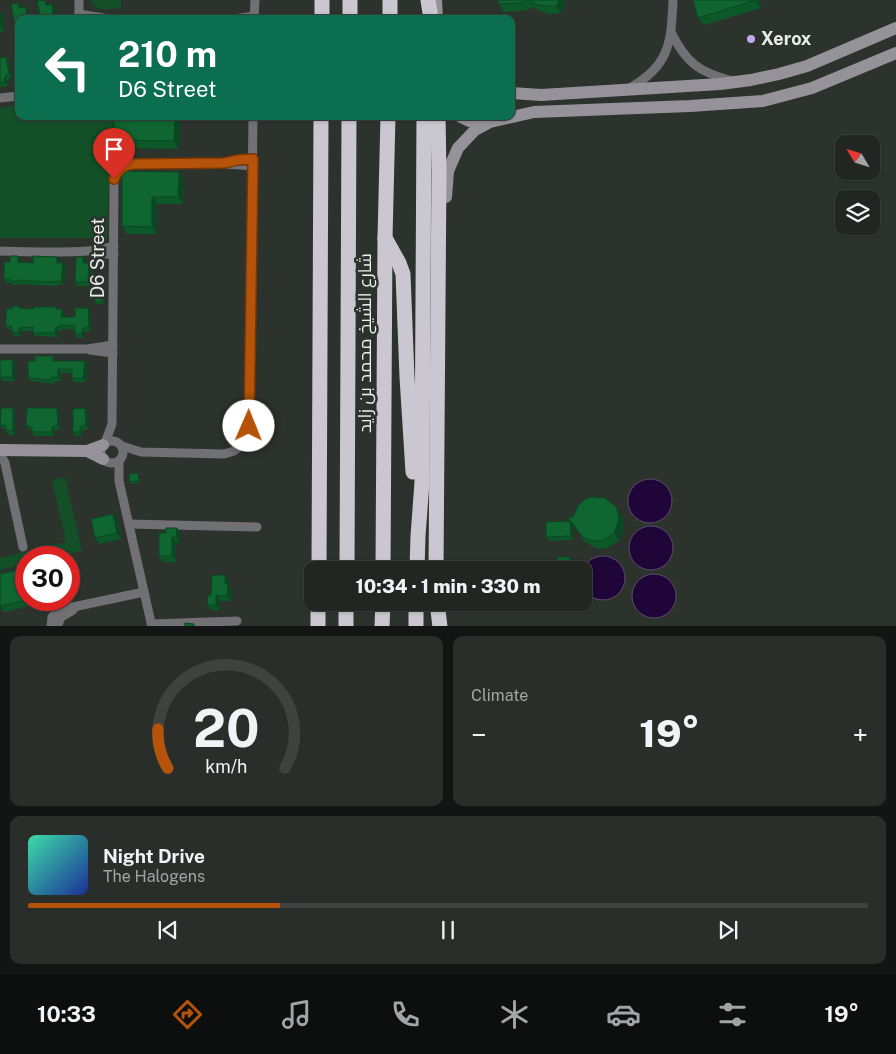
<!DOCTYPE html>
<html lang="en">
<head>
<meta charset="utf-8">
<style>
  body { margin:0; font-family:"Public Sans",Cairo,sans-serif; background:#292e2a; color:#f1f3f6; height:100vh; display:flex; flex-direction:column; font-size:19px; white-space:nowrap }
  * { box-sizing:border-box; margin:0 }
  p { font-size:16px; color:#a2a5a5 }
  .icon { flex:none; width:28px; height:28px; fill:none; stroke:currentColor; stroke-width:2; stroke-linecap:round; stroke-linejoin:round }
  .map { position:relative; height:626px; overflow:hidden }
  .panel { display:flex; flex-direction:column; gap:10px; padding:10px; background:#121513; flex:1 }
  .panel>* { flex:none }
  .hud { position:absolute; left:15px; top:15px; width:500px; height:105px; border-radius:10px; box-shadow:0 1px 4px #0004,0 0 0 1px #3e4340; background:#0b6e4f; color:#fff; overflow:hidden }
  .needle { width:32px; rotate:308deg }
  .buttons { position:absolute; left:835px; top:135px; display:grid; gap:10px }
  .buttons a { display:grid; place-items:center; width:45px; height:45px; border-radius:10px; background:#212622; box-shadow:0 1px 4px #0004,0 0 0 1px #3e4340; font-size:25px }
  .speed { position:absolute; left:15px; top:546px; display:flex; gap:10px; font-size:25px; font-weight:700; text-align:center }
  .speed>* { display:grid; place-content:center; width:65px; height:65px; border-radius:50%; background:#212622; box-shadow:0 1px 4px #0004,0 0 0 1px #3e4340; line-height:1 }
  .speed .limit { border:8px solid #d22; background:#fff; color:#111 }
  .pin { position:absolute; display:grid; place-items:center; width:42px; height:42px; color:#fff; margin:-51px -21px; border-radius:50% 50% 50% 0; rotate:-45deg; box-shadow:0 0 5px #0007 }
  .pin .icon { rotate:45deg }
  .me { position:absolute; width:55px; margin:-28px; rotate:1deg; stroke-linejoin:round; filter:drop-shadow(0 0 4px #0008) }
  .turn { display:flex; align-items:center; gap:18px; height:105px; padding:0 20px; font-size:22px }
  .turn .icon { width:65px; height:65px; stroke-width:2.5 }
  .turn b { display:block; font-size:35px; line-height:42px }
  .big { font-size:38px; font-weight:800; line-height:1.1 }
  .panel .widget { flex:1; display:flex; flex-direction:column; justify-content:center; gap:8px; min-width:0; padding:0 18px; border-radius:10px; background:#292e2a }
  .panel .dial { align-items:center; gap:0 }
  .dial svg { height:130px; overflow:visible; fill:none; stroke:#3e4340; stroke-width:7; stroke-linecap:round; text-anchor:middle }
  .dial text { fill:#f1f3f6; stroke:none }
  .song { display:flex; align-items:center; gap:15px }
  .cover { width:60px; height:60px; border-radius:8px; background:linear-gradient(135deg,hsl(160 70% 55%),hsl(230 70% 35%)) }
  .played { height:5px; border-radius:2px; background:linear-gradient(90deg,#b45309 30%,#3e4340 30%) }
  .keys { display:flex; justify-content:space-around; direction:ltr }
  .heat { display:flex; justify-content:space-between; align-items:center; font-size:28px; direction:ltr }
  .panel .tiles { flex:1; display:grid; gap:10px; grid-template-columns:1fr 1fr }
  .widget:last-child { grid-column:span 2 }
  .trip { position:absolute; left:304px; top:561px; width:288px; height:50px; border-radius:10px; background:#212622; box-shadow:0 1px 4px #0004,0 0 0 1px #3e4340; font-weight:800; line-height:50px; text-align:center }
  .menu { display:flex; height:80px; justify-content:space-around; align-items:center; background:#0d0f0e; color:#a2a5a5 }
  .menu .icon { width:35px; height:35px }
  .menu .selected { color:#b45309 }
  .menu b { font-size:22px; color:#f1f3f6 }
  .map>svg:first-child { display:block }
  .green { fill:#134f27 }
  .water { fill:#1f0538; stroke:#5c4b6d }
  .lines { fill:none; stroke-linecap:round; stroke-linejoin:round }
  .street { stroke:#717074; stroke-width:9 }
  .secondary { stroke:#959399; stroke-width:12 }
  .highway { stroke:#cac7d1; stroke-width:15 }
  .wall { fill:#0d5829 }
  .shaded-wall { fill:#0a4722 }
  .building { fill:#0f6630; stroke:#0a4722 }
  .route-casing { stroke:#753606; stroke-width:12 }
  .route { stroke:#b45309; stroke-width:9 }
  .poi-dot { fill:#c4a7f1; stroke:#2c332d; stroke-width:2 }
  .labels { text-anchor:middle; stroke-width:5; stroke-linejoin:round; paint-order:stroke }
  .poi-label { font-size:18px; font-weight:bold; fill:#e9eeea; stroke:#2c332d; text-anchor:start }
  .street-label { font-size:18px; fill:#e9eeea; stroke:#2c332d }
</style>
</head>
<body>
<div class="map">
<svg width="896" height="627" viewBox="0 0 896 627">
  <rect width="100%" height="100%" fill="#2c332d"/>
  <!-- green -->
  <g class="green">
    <path d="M90,0H121V8C109,9 96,13 90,0Z"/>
    <path d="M19,105V116H119V148L109,175L107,238H0V108Z"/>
    <path d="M65,477L82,551L54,557L26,558V564L0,570V558L66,542L52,480Z"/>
  </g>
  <!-- water -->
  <g class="water">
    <circle cx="650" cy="501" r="22"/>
    <circle cx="651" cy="548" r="22"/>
    <circle cx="603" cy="578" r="22"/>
    <circle cx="654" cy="596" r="22"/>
  </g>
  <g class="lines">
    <!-- street -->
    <g class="street">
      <path d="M79,14L109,19"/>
      <path d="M79,19V0"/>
      <path d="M234,19L254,16"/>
      <path d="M254,19L255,0"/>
      <path d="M671,32C686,63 699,72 732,81"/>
      <path d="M630,88C670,65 671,43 673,0"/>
      <path d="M0,98L19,96"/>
      <path d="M227,164L253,166"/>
      <path d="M0,251C29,252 58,253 87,251C96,251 105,247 114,247"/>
      <path d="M91,251L103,254H114"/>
      <path d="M0,349H87L113,345"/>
      <path d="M90,350L113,353"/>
      <circle cx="112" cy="452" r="11"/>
      <path d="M105,443L112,424L114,184C115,172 121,166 133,163H224L238,160L253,159"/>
      <path d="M122,446L141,452L224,454L234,451L242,445L248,436L249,426L253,116"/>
      <path d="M0,454L5,463L23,547"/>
      <path d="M119,461V481L152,627"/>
      <path d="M129,524L257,527"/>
      <path d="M152,624L237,621"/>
      <path d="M51,627L52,617L59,610L144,592"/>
      <path d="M57,627L61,617L73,610"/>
    </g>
    <!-- secondary -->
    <g class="secondary">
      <path d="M436,0L437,19"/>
      <path d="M511,93L541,95L720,84L751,80L779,74L807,66L896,28"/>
      <path d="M459,116L469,121L485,116"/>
      <path d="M446,197L448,171L458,148L475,130L490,122L534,112L690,106L763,101L812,88L896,53"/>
      <path d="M0,450L87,451L103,445"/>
      <path d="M87,451L103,459"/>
    </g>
    <!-- highway -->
    <g class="highway">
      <path d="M428,0L431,19"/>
      <path d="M322,19V0"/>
      <path d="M350,19V0"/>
      <path d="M390,19V0"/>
      <path d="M385,238L399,263L403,274L407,377L413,472"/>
      <path d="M319,570L321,116"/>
      <path d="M347,570L349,116"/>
      <path d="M383,570L385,238L388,116"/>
      <path d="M417,570L418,536L422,482L424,116"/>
      <path d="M436,570L439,172L438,116"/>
      <path d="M437,602L440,627"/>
      <path d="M318,627V602"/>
      <path d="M346,627V602"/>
      <path d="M382,627L383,602"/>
      <path d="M416,627V602"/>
    </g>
  </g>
  <!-- wall -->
  <g class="wall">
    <path d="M498,0H565L564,8L561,13L550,14L540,11L533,7L527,10L504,12L499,4Z"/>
    <path d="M693,0H759L761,8L704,25L698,18Z"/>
    <path d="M18,3L21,8L26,7L28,11L19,19V30H18L15,27Z"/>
    <path d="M0,11L3,14L4,31L0,32Z"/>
    <path d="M0,57V58L6,57L8,61L12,77L9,78V80L7,81L8,86L0,87Z"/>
    <path d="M180,120L179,149L119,148L114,140Z"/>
    <path d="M122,171L184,179L183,204H157V234H127L122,226Z"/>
    <path d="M83,257L86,261V263L92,267L90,286H78L75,282Z"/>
    <path d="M20,260V262L33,263L60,261V263L66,267L64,284L51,286L20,284V285H12L11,283H7L4,279L10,262Z"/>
    <path d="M104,296L103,304H96L95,302Z"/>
    <path d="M21,309H62L64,313V317H75L90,312L91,330L84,332V338H77L75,334V330L61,329V331H58V337L35,336L33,333V331H21V336H14L12,332V330L8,329L5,325Z"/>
    <path d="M13,360L15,364V381H3L0,377Z"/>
    <path d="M56,361L87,365L86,382H74L72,378V373H61V381H55V384L31,381L28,378Z"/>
    <path d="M57,408L59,412L60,429L54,431V436H35L32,432V430L29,429L26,425Z"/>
    <path d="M15,412V435H9L6,431V429L2,428L0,425Z"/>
    <path d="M87,412L88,429L82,431V436H75L73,432Z"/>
    <path d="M139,475L140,482L132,484L130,482Z"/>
    <path d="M113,514L117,520L121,539L99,544L95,538Z"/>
    <path d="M621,514L624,520V528L619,541L607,548L599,549L592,546L585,542L568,517Z"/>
    <path d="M570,521L573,524V540L549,541L546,537Z"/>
    <path d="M177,528L180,533V543H176V562H163L159,556L166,533Z"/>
    <path d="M225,575L229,581V586L232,589L231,601H220V610H211L207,605L211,595Z"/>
    <path d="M26,600H54L4,612L0,606Z"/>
  </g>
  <!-- shaded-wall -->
  <g class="shaded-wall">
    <path d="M559,0H565L564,8L561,13L556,6Z"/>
    <path d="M756,0H759L761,8Z"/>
    <path d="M52,4L55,8V19H53Z"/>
    <path d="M26,7L28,11L29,19H26Z"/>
    <path d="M0,11L3,14L4,31L1,27Z"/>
    <path d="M6,57L8,61L12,77L9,74Z"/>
    <path d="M4,77L7,81L8,86L5,82Z"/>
    <path d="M175,116H178L180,120L179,149L174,141Z"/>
    <path d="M179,172L184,179L183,204L178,197Z"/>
    <path d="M152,197L157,204V234L152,227Z"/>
    <path d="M18,256L20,260V266L18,262Z"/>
    <path d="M57,257L60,261L59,267L57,263Z"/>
    <path d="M83,257L86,261V267L83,263Z"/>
    <path d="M63,263L66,267L64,284L61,281Z"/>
    <path d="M89,263L92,267L90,286L88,282Z"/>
    <path d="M88,308L90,312L91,330L89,327Z"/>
    <path d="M62,309L64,313V320L61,317Z"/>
    <path d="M56,327L58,331V337L55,333Z"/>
    <path d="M19,328L21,331V336L19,333Z"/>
    <path d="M82,329L84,332V338L82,334Z"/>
    <path d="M13,360L15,364V381L12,377Z"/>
    <path d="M85,361L87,365L86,382L83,378Z"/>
    <path d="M58,369L61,373V381L58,378Z"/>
    <path d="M13,408L15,412V435L13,431Z"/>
    <path d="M57,408L59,412L60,429L58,425Z"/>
    <path d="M85,408L87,412L88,429L86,425Z"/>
    <path d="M52,427L54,431V436L52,432Z"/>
    <path d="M80,427L82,431V436L80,432Z"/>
    <path d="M616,507L621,514L624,520V528L619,541L614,533Z"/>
    <path d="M113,514L117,520L121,539L117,533Z"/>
    <path d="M570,521L573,524V540L571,536Z"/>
    <path d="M177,528L180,533V543L176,537Z"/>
    <path d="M172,537L176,543V562L172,556Z"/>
    <path d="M570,557L573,561V570H570Z"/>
    <path d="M225,575L229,581V586L232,589L231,601L227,596L225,583Z"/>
    <path d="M216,595L220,601V610L216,605Z"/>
  </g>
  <!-- building -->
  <g class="building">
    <path d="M45,0L46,5L52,4L53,19H41L37,1Z"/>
    <path d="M498,0H527L522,3L499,4Z"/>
    <path d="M529,0H559L556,6H545L535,4Z"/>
    <path d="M693,0H756L698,18Z"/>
    <path d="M18,3L19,8L26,7V19H19V26L15,27L11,4Z"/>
    <path d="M0,11L1,27H0Z"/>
    <path d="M6,57L9,74H6L7,77H4L5,82L0,83V58Z"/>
    <path d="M114,116H175L174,141L114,140Z"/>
    <path d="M122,171L179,172L178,197H152V227L122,226Z"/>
    <path d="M10,256H18V262L33,263V256L57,257V263H63L61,281L49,282L17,280V281H10V279H4V262H10Z"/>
    <path d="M76,257H83V263H89L88,282H75Z"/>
    <path d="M95,294L102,295V302H95Z"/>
    <path d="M12,306H19V308L33,309V307H56V309H62L61,317H75V308H88L89,327L82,329V334H75V326L59,325V328L56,327L55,333H33V327L19,328V333L12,332V327L5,325L7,308L12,309Z"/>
    <path d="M35,356H53V361H85L83,378H72V369H58V378L52,377V380L28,378V361H35Z"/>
    <path d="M0,360H13L12,377H0Z"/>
    <path d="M1,408H13V431H6V426L0,425Z"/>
    <path d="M27,408H57L58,425L52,427V432H32V427L26,425Z"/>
    <path d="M85,408L86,425L80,427V432H73V409Z"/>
    <path d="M138,473L139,481L130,482L129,474Z"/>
    <path d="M591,497L605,498L616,507L618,513L619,520L614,533L602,541H594L586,539L580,534L568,517H573L578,506L584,500Z"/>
    <path d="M113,514L117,533L95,538L91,519Z"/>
    <path d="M570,521L571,536L546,537V522Z"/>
    <path d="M166,528H177L176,537H172V556H159V533H166Z"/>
    <rect x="557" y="557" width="13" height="13"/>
    <path d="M26,568L27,600L0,606V574Z"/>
    <path d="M212,575H225V583H228L227,596L216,595V605H207L208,595H211Z"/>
    <path d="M185,623L194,624V627H185Z"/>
  </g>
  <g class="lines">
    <!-- route casing -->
    <g class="route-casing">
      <path id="route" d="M114,179C118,170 123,165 133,164L224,163L238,160L253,159L249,426"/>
    </g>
    <!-- route -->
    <use href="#route" class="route"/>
  </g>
  <!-- markers -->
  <circle class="poi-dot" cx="751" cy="39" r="5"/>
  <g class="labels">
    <!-- poi labels -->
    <g class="poi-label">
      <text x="761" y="45">Xerox</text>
    </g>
    <!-- street labels -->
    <g class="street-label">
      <text transform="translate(98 258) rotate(-90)" y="6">D6 Street</text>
      <text transform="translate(365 343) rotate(-90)" y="6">شارع الشيخ محمد بن زايد</text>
    </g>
  </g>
</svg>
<div class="buttons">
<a><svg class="needle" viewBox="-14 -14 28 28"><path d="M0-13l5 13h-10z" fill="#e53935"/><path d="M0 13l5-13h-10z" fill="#a2a5a5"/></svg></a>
<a><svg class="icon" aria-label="layers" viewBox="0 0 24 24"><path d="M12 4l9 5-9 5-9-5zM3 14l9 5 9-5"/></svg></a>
</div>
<div class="speed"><div class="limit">30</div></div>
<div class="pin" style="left:114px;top:179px;background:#d93025"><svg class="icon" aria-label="arrive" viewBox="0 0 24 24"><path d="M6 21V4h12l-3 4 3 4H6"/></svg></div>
<svg class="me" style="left:249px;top:426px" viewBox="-20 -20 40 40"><circle r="19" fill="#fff"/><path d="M0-13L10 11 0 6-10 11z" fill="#b45309"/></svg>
<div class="trip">10:34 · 1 min · 330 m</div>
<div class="hud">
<div class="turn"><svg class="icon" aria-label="left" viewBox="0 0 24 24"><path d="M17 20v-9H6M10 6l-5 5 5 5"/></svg><div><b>210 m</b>D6 Street</div></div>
</div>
</div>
<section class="panel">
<div class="tiles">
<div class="widget dial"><svg viewBox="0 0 100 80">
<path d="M14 69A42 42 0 1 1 86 69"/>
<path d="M14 69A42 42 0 0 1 8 45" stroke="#b45309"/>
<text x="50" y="56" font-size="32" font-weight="700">20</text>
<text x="50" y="72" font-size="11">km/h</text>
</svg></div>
<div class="widget"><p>Climate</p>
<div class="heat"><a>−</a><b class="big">19°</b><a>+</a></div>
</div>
<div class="widget">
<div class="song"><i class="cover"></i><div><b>Night Drive</b><p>The Halogens</p></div></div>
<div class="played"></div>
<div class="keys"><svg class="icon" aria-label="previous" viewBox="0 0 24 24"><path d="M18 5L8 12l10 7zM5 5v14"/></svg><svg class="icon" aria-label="pause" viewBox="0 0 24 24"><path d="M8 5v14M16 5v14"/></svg><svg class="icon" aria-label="next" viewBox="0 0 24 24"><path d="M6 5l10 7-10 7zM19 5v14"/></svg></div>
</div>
</div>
</section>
<nav class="menu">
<b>10:33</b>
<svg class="icon selected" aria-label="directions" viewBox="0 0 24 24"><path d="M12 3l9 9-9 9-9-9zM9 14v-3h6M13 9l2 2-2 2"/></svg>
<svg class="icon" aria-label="music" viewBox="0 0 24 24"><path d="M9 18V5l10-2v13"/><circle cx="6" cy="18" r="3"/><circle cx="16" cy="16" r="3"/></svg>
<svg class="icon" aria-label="phone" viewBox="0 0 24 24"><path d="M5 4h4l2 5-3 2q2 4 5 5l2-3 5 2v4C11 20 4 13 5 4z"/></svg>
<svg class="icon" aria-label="climate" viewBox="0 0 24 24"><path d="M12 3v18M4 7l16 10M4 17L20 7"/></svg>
<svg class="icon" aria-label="car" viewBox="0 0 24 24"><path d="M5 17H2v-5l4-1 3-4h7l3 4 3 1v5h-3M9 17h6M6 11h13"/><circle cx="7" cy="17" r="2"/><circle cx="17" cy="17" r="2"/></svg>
<svg class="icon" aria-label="filters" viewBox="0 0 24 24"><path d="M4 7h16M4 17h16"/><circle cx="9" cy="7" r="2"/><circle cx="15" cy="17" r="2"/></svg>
<b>19°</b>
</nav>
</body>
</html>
